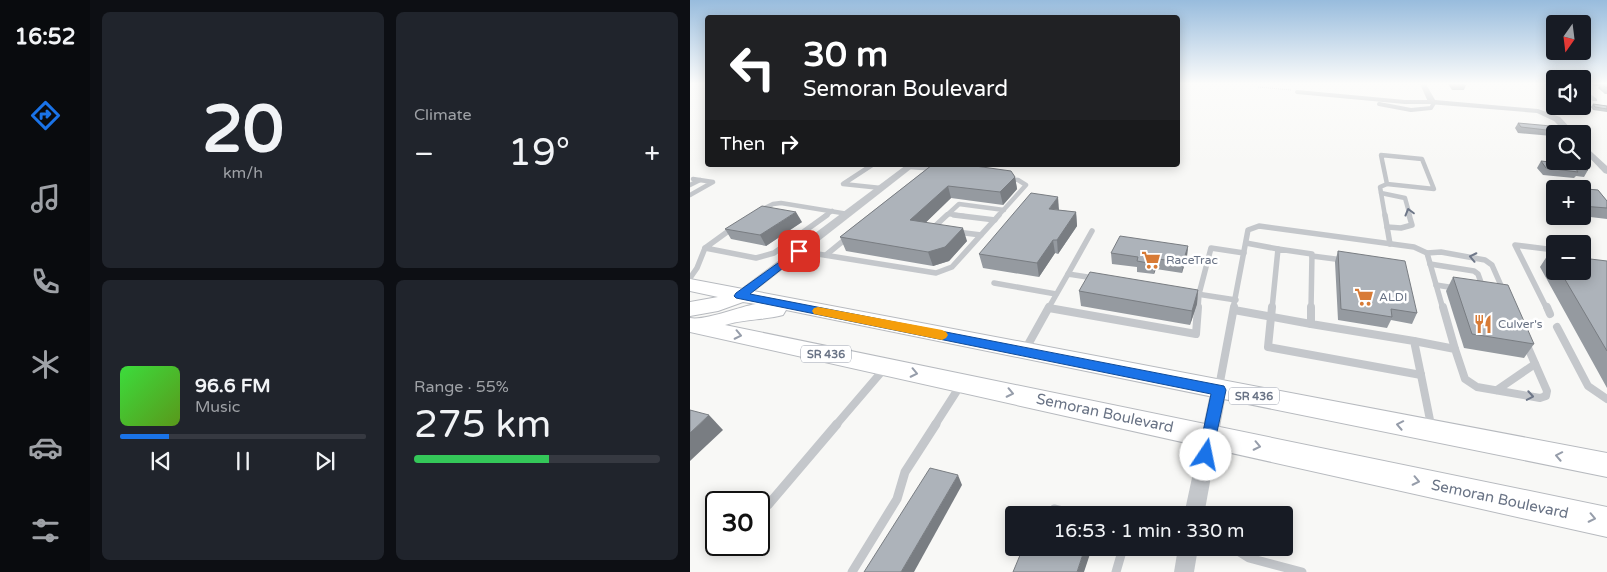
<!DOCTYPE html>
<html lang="en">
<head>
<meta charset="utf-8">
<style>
  body { margin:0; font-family:"Varela Round",sans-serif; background:#20242c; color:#f1f3f6; height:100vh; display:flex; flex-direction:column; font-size:19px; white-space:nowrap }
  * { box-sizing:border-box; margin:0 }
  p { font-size:16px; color:#9ea1a6 }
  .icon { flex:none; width:28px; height:28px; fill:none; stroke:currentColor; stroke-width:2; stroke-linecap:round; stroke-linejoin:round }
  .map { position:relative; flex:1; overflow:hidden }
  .details { display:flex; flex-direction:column; gap:12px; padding:12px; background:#0d0f14; width:600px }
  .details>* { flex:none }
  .hud { position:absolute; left:15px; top:15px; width:475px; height:152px; border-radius:5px; box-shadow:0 2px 12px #0003; background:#202124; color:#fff; overflow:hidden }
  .needle { width:32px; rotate:194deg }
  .fabs { position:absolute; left:856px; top:15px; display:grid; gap:10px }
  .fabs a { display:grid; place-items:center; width:45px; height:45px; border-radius:5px; background:#171b24; box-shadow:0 2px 12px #0003; font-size:25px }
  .speed { position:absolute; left:15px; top:491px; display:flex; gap:10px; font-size:25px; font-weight:700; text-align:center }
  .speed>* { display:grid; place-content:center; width:65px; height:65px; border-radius:50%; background:#171b24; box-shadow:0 2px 12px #0003; line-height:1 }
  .speed .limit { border:2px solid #111; border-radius:8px; background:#fff; color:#111 }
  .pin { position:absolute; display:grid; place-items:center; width:42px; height:42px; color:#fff; margin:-21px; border-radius:10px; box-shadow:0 2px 8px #0006 }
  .me { position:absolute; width:55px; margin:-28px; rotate:11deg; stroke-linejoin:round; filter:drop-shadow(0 0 4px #0008) }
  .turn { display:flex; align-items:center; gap:18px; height:105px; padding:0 15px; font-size:22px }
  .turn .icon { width:65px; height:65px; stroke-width:2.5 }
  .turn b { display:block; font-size:35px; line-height:42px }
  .then { display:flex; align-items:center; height:48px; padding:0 15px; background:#0003; gap:10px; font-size:19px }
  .big { font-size:38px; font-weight:600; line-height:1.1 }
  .details .widget { flex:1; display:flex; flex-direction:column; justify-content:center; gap:8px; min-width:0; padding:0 18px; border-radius:8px; background:#20242c }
  .details .dial { align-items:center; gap:0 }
  .dial b { font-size:65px; line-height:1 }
  .song { display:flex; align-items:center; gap:15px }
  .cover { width:60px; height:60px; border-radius:8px; background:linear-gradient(135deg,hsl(120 70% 55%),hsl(90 70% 35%)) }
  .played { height:5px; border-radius:2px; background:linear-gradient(90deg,#1a73e8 20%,#363941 20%) }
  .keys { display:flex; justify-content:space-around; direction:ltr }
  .heat { display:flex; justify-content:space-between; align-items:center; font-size:28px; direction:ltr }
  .charge { height:8px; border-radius:4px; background:linear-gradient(90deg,#34c759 55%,#363941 0) }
  .details .tiles { flex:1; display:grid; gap:12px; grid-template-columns:repeat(2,1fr) }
  .trip { position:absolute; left:315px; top:506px; width:288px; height:50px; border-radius:5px; background:#171b24; box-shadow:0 2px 12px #0003; font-weight:600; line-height:50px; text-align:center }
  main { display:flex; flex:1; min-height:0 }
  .tab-bar { display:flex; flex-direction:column; width:90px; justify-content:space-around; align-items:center; background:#090b0e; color:#9ea1a6 }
  .tab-bar .icon { width:35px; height:35px }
  .tab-bar .selected { color:#1a73e8 }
  .tab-bar b { font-size:22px; color:#f1f3f6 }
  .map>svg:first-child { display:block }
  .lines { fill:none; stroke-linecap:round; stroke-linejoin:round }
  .primary-casing { stroke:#b7babf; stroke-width:2 }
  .path { stroke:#bebfc2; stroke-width:1; stroke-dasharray:1 1; stroke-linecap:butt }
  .lane-far4 { stroke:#c4c7cb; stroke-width:4 }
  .lane-far3 { stroke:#c4c7cb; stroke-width:4.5 }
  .lane-far2 { stroke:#c4c7cb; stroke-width:5.5 }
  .lane-far1 { stroke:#c4c7cb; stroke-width:8 }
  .lane { stroke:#c4c7cb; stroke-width:9 }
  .street { fill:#c4c7cb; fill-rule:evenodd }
  .primary { fill:#fff; fill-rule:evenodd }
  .wall { fill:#959aa0 }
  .shaded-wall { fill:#797d82 }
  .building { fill:#adb3ba; stroke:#797d82 }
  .oneway { stroke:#6e7788 }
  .oneway2 { stroke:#969daa }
  .route { fill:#1a73e8; stroke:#114b97 }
  .slow { fill:#f59e0b }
  .labels { text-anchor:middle; stroke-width:5; stroke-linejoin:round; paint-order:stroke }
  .shield { fill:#fff; stroke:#969daa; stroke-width:1 }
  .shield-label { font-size:11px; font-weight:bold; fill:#697385 }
  .poi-label { font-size:12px; fill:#697385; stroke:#fff; text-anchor:start }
  .near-street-label { font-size:15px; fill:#697385; stroke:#fff }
</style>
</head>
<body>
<main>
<nav class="tab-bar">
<b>16:52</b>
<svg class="icon selected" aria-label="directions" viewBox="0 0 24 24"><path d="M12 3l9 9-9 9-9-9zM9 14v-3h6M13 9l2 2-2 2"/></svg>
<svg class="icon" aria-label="music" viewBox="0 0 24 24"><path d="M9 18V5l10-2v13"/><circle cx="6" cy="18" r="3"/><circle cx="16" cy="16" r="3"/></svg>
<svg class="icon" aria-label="phone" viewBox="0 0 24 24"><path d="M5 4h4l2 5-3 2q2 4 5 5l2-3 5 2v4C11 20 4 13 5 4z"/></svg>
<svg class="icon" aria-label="climate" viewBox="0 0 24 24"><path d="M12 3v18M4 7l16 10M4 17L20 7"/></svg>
<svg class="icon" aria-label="car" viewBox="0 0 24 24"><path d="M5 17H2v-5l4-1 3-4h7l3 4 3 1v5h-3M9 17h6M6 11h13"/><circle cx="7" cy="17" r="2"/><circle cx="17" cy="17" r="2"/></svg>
<svg class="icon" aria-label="filters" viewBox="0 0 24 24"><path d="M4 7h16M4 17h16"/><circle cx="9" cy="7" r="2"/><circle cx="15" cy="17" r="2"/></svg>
</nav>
<section class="details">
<div class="tiles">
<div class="widget dial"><b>20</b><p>km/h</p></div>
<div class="widget"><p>Climate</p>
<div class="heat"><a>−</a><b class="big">19°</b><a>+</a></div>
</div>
<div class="widget">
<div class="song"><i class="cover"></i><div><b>96.6 FM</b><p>Music</p></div></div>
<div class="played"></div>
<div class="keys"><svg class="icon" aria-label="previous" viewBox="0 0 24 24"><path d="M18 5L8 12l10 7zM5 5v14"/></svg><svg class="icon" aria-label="pause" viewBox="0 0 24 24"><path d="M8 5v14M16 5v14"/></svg><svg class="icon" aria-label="next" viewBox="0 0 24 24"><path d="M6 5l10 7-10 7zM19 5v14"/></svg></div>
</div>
<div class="widget"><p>Range · 55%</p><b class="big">275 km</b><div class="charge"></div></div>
</div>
</section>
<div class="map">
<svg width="917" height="572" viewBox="0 0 917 572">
  <rect width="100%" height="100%" fill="#f8f8f6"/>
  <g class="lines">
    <!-- primary casing -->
    <g class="primary-casing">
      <path id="primary" d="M0,279L917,453V477L96,310L93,315C74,320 54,319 35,325L917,507V537L0,332V318C15,321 48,307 66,304L53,302L28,311L0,316V302L28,297L0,291Z"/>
    </g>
    <!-- path -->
    <path class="path" d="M568,87L601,90"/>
    <!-- lane-far4 -->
    <g class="lane-far4">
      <path d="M607,92L715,102H745"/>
      <path d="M689,104L721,110L741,108L744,103"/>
    </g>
    <!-- lane-far3 -->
    <g class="lane-far3">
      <path d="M691,155L732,159L744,189L697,184Z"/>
      <path d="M182,165L153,184L191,188"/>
      <path d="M220,167L246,169"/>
      <path d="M0,185L10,180"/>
      <path d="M691,193L715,198L720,216"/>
      <path d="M0,195L23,182L3,179"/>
      <path d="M69,211L83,204L91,203L158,214"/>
      <path d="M258,214L274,216"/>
      <path d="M135,216L142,211"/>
      <path d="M256,216L269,204L314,210"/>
      <path d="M308,216L336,185L328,180L318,179"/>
      <path d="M695,216L690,187L697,184"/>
    </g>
    <!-- lane-far2 -->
    <g class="lane-far2">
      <path d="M264,215L305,220"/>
      <path d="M695,215L700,244"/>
      <path d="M44,227L15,248L66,258L84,253L137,215"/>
      <path d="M697,227L711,228L722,225L719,215"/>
      <path d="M245,228H243L257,215"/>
      <path d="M267,232L291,235"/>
      <path d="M556,243L588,249"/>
      <path d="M109,251L246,273L262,267L309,215"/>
      <path d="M737,253L753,309"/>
      <path d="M136,255L158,237"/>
      <path d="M622,256L653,260"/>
      <path d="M740,264L784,271L788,274L793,288"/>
      <path d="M378,274L402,231"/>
      <path d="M0,278L7,268L15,248"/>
      <path d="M304,283L366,294"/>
      <path d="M746,285L765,288"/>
      <path d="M507,294L546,300"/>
      <path d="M359,308L363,309"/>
      <path d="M358,309L378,274L404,278"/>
      <path d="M508,309L509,294L521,248L554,253"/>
      <path d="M543,309L558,230L569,226L724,247L737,253L751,252L795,260L802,265L813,290"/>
      <path d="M582,309L588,249L622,254L621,309"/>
      <path d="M857,309L825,245L865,250"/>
    </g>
    <!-- lane-far1 -->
    <g class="lane-far1">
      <path d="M582,307L578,347L731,375"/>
      <path d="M621,307V324L724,341L731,375"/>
      <path d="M753,307L765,349"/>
      <path d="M857,307L860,314"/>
      <path d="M359,308L506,334L508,307"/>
      <path d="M544,310L621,324"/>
      <path d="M867,327L898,386L917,399"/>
      <path d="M724,341L765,349L775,379L787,387L850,398L856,396L857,391L836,343"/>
      <path d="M335,350L359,307"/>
      <path d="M731,375L741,425"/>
      <path d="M529,387L544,307"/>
      <path d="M807,390L845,364"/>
      <path d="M146,425L194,369"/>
      <path d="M245,425L270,386"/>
    </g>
    <!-- lane -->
    <g class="lane">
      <path d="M740,424L741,427"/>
      <path d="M78,505L147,424"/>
      <path d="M364,509L390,515"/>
      <path d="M543,548L559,558L612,572"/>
      <path d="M162,572L207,499L215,472L246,424"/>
      <path d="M426,572L433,548"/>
    </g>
    <!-- street -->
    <g class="street">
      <path d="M730,84H736L745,100L848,109L870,117L886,134H877L864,121L847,113L739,104Z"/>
      <path d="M892,88L907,99V101H903L892,94Z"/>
      <path d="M892,143L917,166V174L914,173L892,150Z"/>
      <path d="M216,165H226L55,299H45L44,296L45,293Z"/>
      <path d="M529,383L534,385L537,389L514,515H494L521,389L524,385Z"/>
      <path d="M488,548H508L504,572H484Z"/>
    </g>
    <!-- primary -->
    <use href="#primary" class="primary"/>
  </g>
  <!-- wall -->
  <g class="wall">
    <path d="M758,84H774L776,85L774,90H762Z"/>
    <path d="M854,84H865V95L862,91L863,89L858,88Z"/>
    <path d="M902,84H917V94H915L908,88L909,86H904Z"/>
    <path d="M903,104L917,106V112L903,110L901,107Z"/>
    <path d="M828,123L865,131L862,136L828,133L825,128Z"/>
    <path d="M851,161L898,170L894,177L886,176L884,178L853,175L847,168Z"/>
    <path d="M242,165L325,177L327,189L313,205L261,198L236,222L277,241L259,261L243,266L156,251L150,237Z"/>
    <path d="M875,187L908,190L917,201V219L892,216V189H874Z"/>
    <path d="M369,210L386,212L387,226L368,254L365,253L349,277L293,268L289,254Z"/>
    <path d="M112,222L76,246L41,239L35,229Z"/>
    <path d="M498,246L497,256L492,273L466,269L464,274L447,272V267L422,264L421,253Z"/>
    <path d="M648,251L727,313L722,324L701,320L697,328L648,320L645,262Z"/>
    <path d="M859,253L865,254V271H892L917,261V388L850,267Z"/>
    <path d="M763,277L844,344L834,358L774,348L756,291Z"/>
    <path d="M508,290L507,304L500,325L391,306L389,291Z"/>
  </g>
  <!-- shaded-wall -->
  <g class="shaded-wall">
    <path d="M897,100L894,106H892V101Z"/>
    <path d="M325,177L327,189L313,205L310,192Z"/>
    <path d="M258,186L261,198L225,233L220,220Z"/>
    <path d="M368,197L369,210L359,209Z"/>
    <path d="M106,212L112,222L76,246L70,235Z"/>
    <path d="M386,212L387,226L368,254L367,240Z"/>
    <path d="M273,228L277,241L259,261L243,266L238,252Z"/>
    <path d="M363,240L365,253L349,277L347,263Z"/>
    <path d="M498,246L497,256L492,273L493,262Z"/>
    <path d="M467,259L466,269L464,274V264Z"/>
    <path d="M508,290L507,304L500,325L502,311Z"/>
    <path d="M19,415L33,430L0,461V433Z"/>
    <path d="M268,475L272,485L224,572H211Z"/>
    <path d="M395,548H402L394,572H387Z"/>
  </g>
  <!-- building -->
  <g class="building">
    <path d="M911,84H917V88Z"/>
    <path d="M903,104L917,106V109L905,107Z"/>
    <path d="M828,123L861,126L865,131L831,127Z"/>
    <path d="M851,161L894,166L898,170L886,169L888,172L856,168Z"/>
    <path d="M242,165H278L321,171L325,177L310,192L258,186L220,220L273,228L255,247L238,252L150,237Z"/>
    <path d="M875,187L908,190L917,201V208L892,206V189H876Z"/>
    <path d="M341,193L368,197L359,209L386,212L367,240H363L347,263L289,254Z"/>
    <path d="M72,206L106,212L70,235L35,229Z"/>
    <path d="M430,236L498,246L493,262L467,259L464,264L447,261L448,257L421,253Z"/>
    <path d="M648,251L715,261L727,313L701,309L702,317L651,309Z"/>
    <path d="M859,253L865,254V263Z"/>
    <path d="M892,258L917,261V351L870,271H892Z"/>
    <path d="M400,272L508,290L502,311L389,291Z"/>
    <path d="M763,277L818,285L844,344L782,334Z"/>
    <path d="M0,410L19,415L0,433Z"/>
    <path d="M240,468L268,475L211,572H174Z"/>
    <path d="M349,511L364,515H347Z"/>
    <path d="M333,548H395L387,572H323Z"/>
  </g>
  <!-- one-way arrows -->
  <defs><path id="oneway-chevron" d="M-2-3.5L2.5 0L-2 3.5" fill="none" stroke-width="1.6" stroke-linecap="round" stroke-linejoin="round" transform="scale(1.25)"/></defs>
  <g class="oneway">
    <use href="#oneway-chevron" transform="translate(719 212) rotate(-105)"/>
    <use href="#oneway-chevron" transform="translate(783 257) rotate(-168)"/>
    <use href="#oneway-chevron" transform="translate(840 396) rotate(10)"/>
  </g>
  <g class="oneway2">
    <use href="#oneway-chevron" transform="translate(48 335) rotate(12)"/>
    <use href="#oneway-chevron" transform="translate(224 373) rotate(12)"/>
    <use href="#oneway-chevron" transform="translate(320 393) rotate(12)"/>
    <use href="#oneway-chevron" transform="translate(710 425) rotate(-169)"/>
    <use href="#oneway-chevron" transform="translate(567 446) rotate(12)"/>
    <use href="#oneway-chevron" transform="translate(869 456) rotate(-169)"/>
    <use href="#oneway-chevron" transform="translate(726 481) rotate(12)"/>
    <use href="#oneway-chevron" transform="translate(902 518) rotate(12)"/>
  </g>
  <!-- sky -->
  <linearGradient id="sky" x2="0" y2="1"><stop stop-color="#98bcdd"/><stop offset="0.51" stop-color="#fcfcfb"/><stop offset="1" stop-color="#fcfcfb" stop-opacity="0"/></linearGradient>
  <rect width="917" height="164" fill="url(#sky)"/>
  <!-- route -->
  <path class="route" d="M109,248L114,251L112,253L60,294L534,386L536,390L521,460L516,462L510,460L508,455L521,394L46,298L44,296L46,293Z"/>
  <!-- slow -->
  <path class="slow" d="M128,307L252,330L256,332L258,335L256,338L252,340L124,314L122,311L124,308Z"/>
  <!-- icons -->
  <defs>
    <g id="supermarket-bare" transform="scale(1.5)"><path d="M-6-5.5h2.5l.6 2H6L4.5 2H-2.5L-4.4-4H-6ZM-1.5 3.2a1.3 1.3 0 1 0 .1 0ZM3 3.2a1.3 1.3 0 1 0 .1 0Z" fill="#d87b36" stroke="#fff" stroke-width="2.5" paint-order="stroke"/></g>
    <g id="restaurant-bare" transform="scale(1.5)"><path d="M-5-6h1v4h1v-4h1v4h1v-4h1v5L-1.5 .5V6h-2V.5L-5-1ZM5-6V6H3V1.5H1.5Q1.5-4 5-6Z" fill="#d87b36" stroke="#fff" stroke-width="2.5" paint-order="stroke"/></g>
  </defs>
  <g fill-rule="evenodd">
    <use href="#supermarket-bare" x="461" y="260"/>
    <use href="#supermarket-bare" x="674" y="297"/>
    <use href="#restaurant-bare" x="793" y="324"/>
  </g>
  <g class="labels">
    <!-- shield labels -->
    <g class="shield">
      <rect x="111" y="345.5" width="50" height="17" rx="4"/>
      <rect x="539" y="387.5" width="50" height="17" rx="4"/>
    </g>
    <g class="shield-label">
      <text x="136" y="358">SR 436</text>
      <text x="564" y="400">SR 436</text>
    </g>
    <!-- poi labels -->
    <g class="poi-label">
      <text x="476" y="264">RaceTrac</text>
      <text x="689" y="301">ALDI</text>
      <text x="808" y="328">Culver's</text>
    </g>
    <!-- near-street labels -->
    <g class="near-street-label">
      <text transform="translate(415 413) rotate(12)" y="5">Semoran Boulevard</text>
      <text transform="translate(810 499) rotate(12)" y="5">Semoran Boulevard</text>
    </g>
  </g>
</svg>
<div class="fabs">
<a><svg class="needle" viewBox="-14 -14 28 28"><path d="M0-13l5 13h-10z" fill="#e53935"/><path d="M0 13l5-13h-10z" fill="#9ea1a6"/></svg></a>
<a><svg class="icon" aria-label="sound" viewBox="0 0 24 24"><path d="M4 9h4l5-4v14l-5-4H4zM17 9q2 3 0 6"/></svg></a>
<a><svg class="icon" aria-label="search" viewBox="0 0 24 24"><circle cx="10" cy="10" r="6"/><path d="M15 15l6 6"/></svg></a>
<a>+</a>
<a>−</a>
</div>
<div class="speed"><div class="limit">30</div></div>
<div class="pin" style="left:109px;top:251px;background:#d93025"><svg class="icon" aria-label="arrive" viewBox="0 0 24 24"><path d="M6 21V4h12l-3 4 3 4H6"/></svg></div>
<svg class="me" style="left:516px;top:455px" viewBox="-20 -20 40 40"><circle r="19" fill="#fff"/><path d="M0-13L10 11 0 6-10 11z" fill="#1a73e8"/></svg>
<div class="trip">16:53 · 1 min · 330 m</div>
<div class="hud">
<div class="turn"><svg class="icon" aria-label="left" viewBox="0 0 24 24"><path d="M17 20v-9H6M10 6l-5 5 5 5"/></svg><div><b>30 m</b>Semoran Boulevard</div></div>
<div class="then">Then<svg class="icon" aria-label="right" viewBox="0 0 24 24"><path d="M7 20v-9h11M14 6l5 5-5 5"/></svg></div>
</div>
</div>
</main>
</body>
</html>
